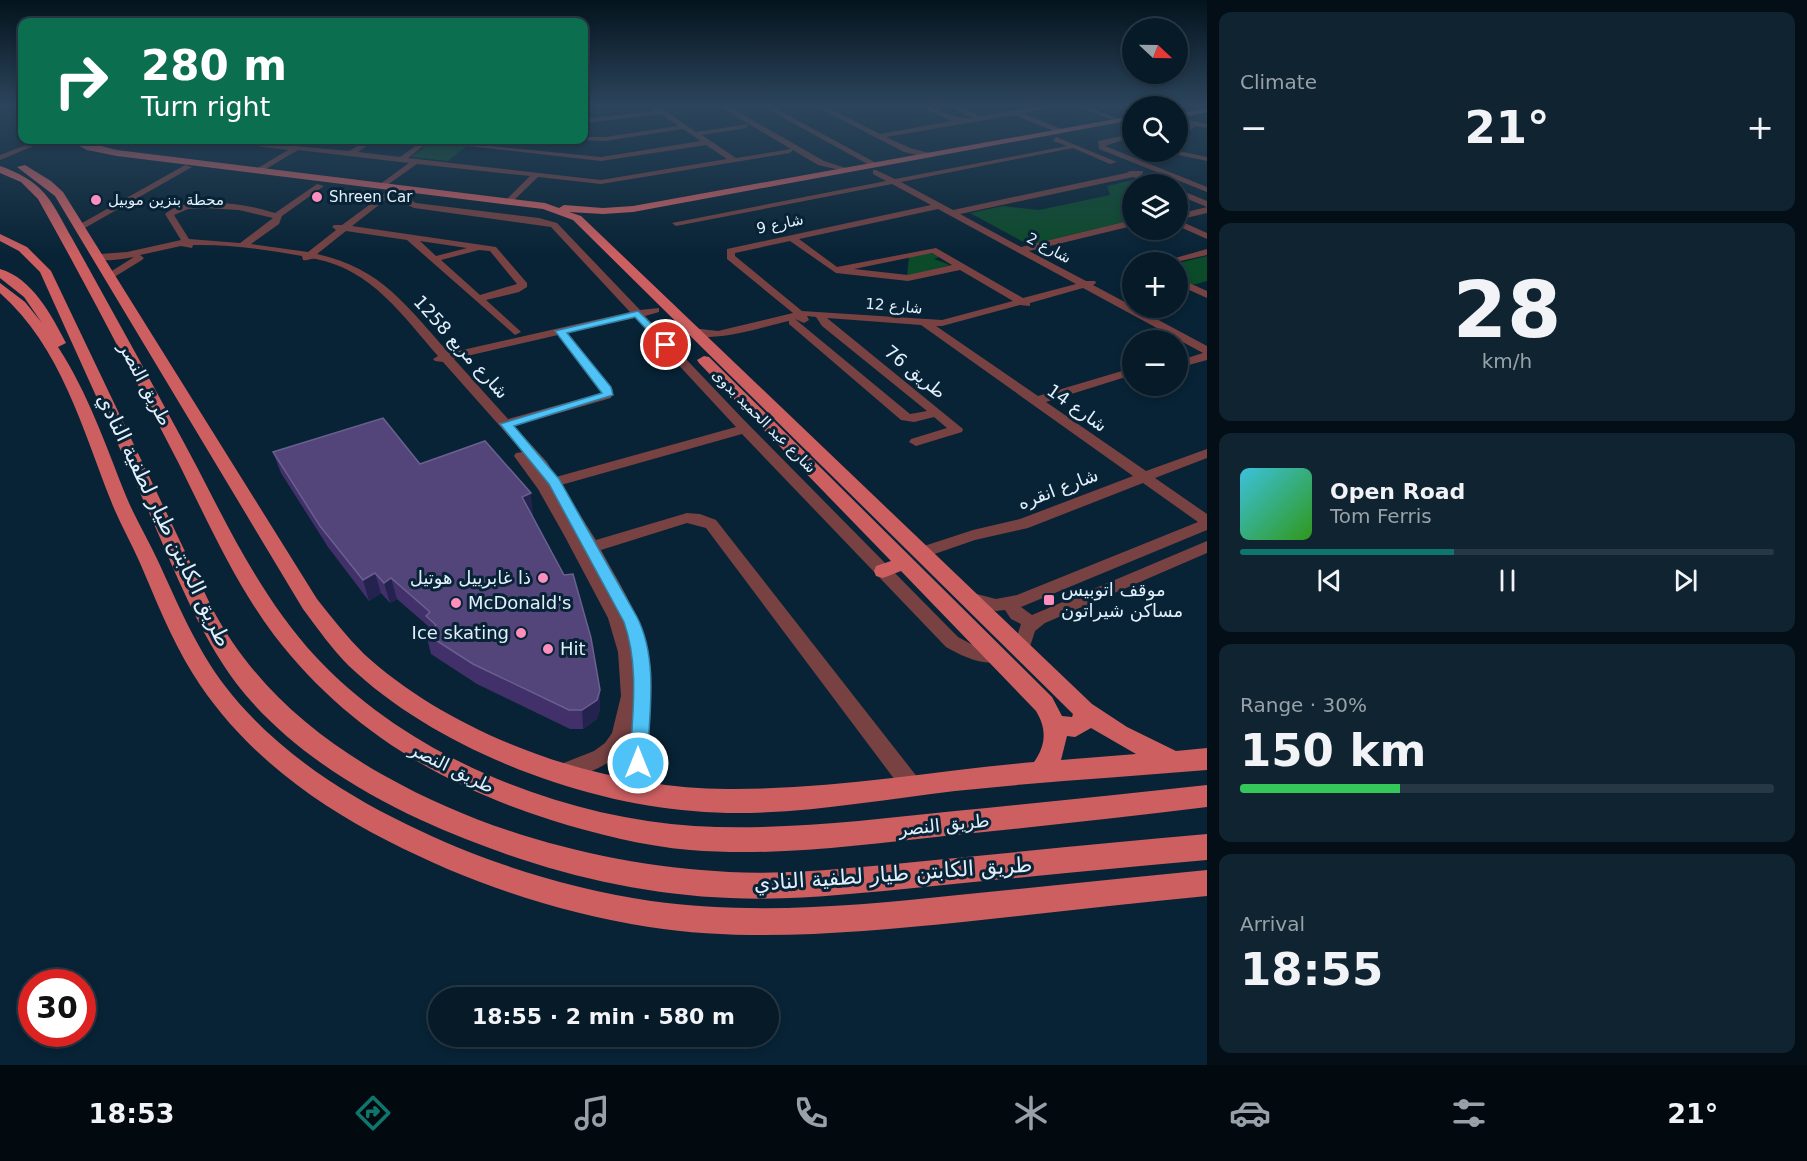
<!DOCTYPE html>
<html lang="en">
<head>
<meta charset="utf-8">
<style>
  body { margin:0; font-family:"DejaVu Sans",Vazirmatn,sans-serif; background:#0f2330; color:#f1f3f6; height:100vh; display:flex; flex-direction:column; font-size:22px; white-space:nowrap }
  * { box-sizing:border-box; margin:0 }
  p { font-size:20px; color:#98a1a8 }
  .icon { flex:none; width:33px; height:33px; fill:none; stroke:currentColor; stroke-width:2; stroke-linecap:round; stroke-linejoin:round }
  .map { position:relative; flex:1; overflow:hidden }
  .side { display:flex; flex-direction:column; gap:12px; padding:12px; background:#030e16; width:600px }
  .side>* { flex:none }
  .top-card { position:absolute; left:18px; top:18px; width:570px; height:126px; border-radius:12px; box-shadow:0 3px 9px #0003,0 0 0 2px #273845; background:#0b6e4f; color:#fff; overflow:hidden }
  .needle { width:39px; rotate:112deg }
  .buttons { position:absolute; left:1122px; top:18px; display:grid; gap:12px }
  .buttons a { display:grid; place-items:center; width:66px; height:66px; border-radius:50%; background:#061a28; box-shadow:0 3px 9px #0003,0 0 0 2px #273845; font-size:30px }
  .speed { position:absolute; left:18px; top:969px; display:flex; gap:12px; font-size:30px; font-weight:700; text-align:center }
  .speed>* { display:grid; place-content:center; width:78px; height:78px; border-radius:50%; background:#061a28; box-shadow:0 3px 9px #0003,0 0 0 2px #273845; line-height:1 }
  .speed .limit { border:9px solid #d22; background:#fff; color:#111 }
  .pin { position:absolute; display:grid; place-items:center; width:51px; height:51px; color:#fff; margin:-26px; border:3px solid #fff; border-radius:50%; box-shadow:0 2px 6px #0007 }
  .me { position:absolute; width:66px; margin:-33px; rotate:0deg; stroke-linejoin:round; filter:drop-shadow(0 0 4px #0008) }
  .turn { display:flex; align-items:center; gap:21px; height:126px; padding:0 24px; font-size:27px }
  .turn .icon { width:78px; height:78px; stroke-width:2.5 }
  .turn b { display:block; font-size:42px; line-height:51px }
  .big { font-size:45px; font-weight:800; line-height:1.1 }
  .side .card { flex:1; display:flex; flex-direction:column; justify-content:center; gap:9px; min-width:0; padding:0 21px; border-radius:12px; background:#0f2330 }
  .side .dial { align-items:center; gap:0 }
  .dial b { font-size:78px; line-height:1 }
  .song { display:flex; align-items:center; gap:18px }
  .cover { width:72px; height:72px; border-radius:9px; background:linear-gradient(135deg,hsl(190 70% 55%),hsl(110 70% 35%)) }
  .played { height:6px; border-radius:3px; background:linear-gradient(90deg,#0f766e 40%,#273845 40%) }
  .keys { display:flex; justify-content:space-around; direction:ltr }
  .heat { display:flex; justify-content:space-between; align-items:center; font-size:33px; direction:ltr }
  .charge { height:9px; border-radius:4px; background:linear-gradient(90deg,#34c759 30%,#273845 0) }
  .trip { position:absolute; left:428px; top:987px; width:351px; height:60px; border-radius:30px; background:#061a28; box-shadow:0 3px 9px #0003,0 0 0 2px #273845; font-weight:800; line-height:60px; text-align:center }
  .tab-bar { display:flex; height:96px; justify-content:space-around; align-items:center; background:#020a10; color:#98a1a8 }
  .tab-bar .icon { width:42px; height:42px }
  .tab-bar .selected { color:#0f766e }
  .tab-bar b { font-size:27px; color:#f1f3f6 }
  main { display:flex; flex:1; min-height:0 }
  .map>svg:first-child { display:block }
  .green { fill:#0b4b29 }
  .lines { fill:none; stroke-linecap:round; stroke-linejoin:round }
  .minor { fill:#784242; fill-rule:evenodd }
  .major { fill:#cd5f61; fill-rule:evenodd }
  .wall { fill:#42306b }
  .shaded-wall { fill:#24224f }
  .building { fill:#53457a; stroke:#69608e; stroke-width:1.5 }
  .route { fill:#4fc3f7; stroke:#337fa1; stroke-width:1.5 }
  .poi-dot { fill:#fe8ebe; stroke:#082335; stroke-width:2 }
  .labels { text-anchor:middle; stroke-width:6; stroke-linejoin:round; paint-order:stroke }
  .far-poi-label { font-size:15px; fill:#e0effb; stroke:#082335; text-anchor:start }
  .far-street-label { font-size:15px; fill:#e0effb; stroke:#082335 }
  .street-label { font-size:18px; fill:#e0effb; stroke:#082335 }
  .poi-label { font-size:18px; fill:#e0effb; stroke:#082335; text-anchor:start }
  .near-street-label { font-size:21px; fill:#e0effb; stroke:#082335 }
</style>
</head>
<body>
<main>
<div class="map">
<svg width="1207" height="1065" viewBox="0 0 1207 1065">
  <rect width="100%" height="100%" fill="#082335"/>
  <!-- green -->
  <g class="green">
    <path d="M434,140H474L448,161L411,157Z"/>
    <path d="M1137,179L1151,184H1132V220L1029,245L970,213L1003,206L1039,210L1110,195L1107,186Z"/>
    <path d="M931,253L939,257L934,259L950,265L907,276L909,257Z"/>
    <path d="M1207,256V281L1192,285L1178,278V263Z"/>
  </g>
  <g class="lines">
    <!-- minor -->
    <g class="minor">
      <path d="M650,106H658L696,132L749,124L746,128L702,135L736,158L791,149L719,106H728L824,161L849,169L845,171L818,165L793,150L790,153L601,184L538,177L510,204L506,201L507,199L530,176L417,164L383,188H380V184L409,163L298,150L259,173L255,171L256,169L288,150L208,140H229L349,151L368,140H375L358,152L400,157L424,140H431L408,158L601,180L727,159L706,145L601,161L467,146L471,144L601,157L701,141L683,129L605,141L581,140L584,137H605L678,126L661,114L584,123V119L656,111Z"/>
      <path d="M762,106H771L878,164L871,166Z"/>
      <path d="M815,106H824L880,134L952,121L919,106C939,106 953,121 972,118L949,106H959L981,116L1037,106H1055L1023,113L1066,131L1059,133L1014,115L886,137L910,148L929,153L926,157L904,152Z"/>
      <path d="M1075,106H1086L1121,120L1116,121Z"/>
      <path d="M1178,106L1181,108V110L1178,111Z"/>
      <path d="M1178,118L1207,124V128L1195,126L1178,142V135L1188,124L1178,122Z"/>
      <path d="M1120,131H1126L1132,137L1105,146L1207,187V192L1099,149L1098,141L1122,136Z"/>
      <path d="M1056,137L1117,162L1110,164L1073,148L901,182L953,210L1126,173L1130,171H1143L1142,175L1162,182L1163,184H1153L1133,177L960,214L1021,247L1132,220V226L1029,251L1086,281H1095L1096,283L1093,285L1207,346V360L1178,368V361L1203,353L1083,288L1030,303V306L1020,305L942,326H936L1038,396L1132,368V375L1046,402L1146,471L1207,449V458L1155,478L1207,514V530L1021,607L1032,615L1207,541V553L1045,623L1035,631L1027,656L1021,658L1015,656L1012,651L1021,624L1011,619L1005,610L996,611L963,602L961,598L963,594L969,592L996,599L1017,595L1198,522L1143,483L1028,528L975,540L920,559L915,557L912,553L915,549L973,530L1020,519L1133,476L921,325L827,318L963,429L962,432L916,446L909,442L911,439L947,428L934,417L914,422L901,420L789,324V321C765,326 706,347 686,331L692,328L718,331L793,313L727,259V249L931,205L892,184L676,226L672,223L886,181L873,174V170H876L895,179L1067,146L1053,141ZM938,209L1076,284L1023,298L936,248L837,267L799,239ZM790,241L836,273L908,281L960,270L1013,301L942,320L802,311L735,256V253ZM932,253L952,265L908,275L854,269ZM807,316L816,317L822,326L927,411L910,414L795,319L804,323L809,320Z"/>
      <path d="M39,140H48L0,160V155Z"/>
      <path d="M1178,151L1207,157V161L1164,152Z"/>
      <path d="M185,165L192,167L83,229L75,227Z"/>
      <path d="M317,184L324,186L282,216L279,224L251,244L308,252L336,230L332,227L334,225H342L395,186H398V190L352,226L496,247L527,283V287L519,292L486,300L519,330L521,332L515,335L407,240L346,231L317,254C382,268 407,307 449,353L630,312L551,227L414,208L404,203L403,194H409L411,200L416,203L539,218L557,223L640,310L659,308V312L645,316L743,419L958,637L973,645L1002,651L1005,656L1002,661C984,667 962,656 946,647L742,434L561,485L596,540L687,513L700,514L716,520L918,778L921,785L918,792L911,794L904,792L706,528L687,523L601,550C622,589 649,628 651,673C652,699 645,726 647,752C648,768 661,786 654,801L647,804L640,801C632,782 627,759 628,739C616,766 589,772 563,781L556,778L553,772L556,766L594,751L605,743L612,733L621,696L618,652L608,618L564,535L538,489L514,456L516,453L523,452L443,362L435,361L433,359L438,356C403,316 372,270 316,259C310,258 308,261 303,260L302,256C267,250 229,244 193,245L192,248L181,246L140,255L144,258L142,260L111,279L107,278V274L134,257C122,259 105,263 95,257L100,254L127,252L181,240L165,214C186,194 249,204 275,213ZM204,208L239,210L273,218L240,243L189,239L174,215L188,209ZM420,241L467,248L436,256ZM479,250L490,251L517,284L480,295L441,260ZM635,318L736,427L556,477L547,462L514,426L611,398L613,390L568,333ZM558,335L601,393L508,419L454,359Z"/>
      <path d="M1178,189L1207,201V207L1178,195Z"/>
      <path d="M1207,207V213L1178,220V214Z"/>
      <path d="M1178,220L1207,233V239L1178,226Z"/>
      <path d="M1207,249V255L1176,262H1161Z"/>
      <path d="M1178,278L1207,291V298L1178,285Z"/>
    </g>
    <!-- major -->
    <g class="major">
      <path d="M1207,108V112L1178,118V114Z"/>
      <path d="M1132,116V120L633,212L603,214L569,212L581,216L1092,704L1127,727L1176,751L1207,748V770C1123,777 1039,782 955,791C869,801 780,819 693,811C577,802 434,747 349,666C332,649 318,629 303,609L55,196L17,167L25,165L51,181L63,192L317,599C332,618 347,637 364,654C456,738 604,789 727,789C829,790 932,771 1034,762C1046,745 1047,729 1036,711L901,571L883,578L876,576L874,571L876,566L891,561L699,363L697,360L704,356L709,357L1052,697L1062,716L1072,717L1073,714L573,220L543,209L117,156L87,150L68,140C83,138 101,147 117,150L545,203L559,208L564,205L603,208L633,206ZM1091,728L1136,754L1061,760L1067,736L1075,737Z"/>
      <path d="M0,166C17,172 33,180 45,194C56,207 64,225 73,240C94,278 115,316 136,354C157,393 178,431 198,469C232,535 265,602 316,657C409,757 560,817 694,826C781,831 868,820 955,811C1039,803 1123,794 1207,785V807C1120,818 1032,827 945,836C861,845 775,857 690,850C643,846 596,834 551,820C441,785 345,728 274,635C235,583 208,522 179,464C133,375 87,286 38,199L21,182L0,173Z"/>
      <path d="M0,234L27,247L51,271L212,608C251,682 313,736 385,776C488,834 610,866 729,872C794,875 860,867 925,861C1019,852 1113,842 1207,834V860C1113,868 1019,878 924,887C860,893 795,901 730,898C623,894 518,864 421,820C353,789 282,743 236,683C199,633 176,574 151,517C114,436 77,354 40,272L19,251L0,241Z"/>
      <path d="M0,269C32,278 52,316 66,343L58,347C88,393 106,446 126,496C135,518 148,539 158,561C178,604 196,648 225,686C272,747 338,791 406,824C483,862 566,888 651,901C753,915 856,906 958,895C1041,887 1124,878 1207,870V896C1126,904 1044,913 963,922C859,932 753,943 649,927C558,913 470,883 388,841C311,802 239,748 193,674C171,639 156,600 140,563C131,542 119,522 111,501C82,428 61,347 0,293V283L25,302L42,323L24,297L0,278Z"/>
    </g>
  </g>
  <!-- wall -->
  <g class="wall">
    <path d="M1092,106H1126L1103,110Z"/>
    <path d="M273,452L420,464L533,514L531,515L600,709L597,719L583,729H570L477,684L431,654L426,634L429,631L428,626L397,599L390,603L381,593L369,601L328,547L281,473Z"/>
  </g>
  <!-- shaded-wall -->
  <g class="shaded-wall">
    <path d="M1105,106H1126L1103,110Z"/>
    <path d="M531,493L533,514L524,518L522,497Z"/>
    <path d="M375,573L381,593L369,601L363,580Z"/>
    <path d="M391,578L397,599L390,603L384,583Z"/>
    <path d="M600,690V709L597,719L583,729L582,710Z"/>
  </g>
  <!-- building -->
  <path class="building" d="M383,418L420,464L485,441L531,493L522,497L564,575L573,574L591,638L600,690L597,700L582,710H569L473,664L426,634L436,625L426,616L430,612L391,578L384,583L375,573L363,580L320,526L273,452Z"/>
  <!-- sky -->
  <linearGradient id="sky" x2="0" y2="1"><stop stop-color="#04131d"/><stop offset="0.41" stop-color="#2c455c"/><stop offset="1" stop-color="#2c455c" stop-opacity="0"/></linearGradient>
  <rect width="1207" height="256" fill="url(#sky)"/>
  <!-- route -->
  <path class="route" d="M638,311L670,342V347H663L635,317L567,333L611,387L613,395L514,426L559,479L637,617C659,660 649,716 647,763L645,769L638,771L632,769L630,763C632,716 640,667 624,622L549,484L500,424L602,393L555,331Z"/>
  <!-- markers -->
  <g class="poi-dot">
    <circle cx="317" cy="197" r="6"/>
    <circle cx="96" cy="200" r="6"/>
    <circle cx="543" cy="578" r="6"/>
    <rect x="1043" y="594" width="12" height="12" rx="3"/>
    <circle cx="456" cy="603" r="6"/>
    <circle cx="521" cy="633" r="6"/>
    <circle cx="548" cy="649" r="6"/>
  </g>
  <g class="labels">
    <!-- far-poi labels -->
    <g class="far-poi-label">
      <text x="329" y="202">Shreen Car</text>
      <text x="108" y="205">محطة بنزين موبيل</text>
    </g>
    <!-- far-street labels -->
    <g class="far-street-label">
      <text transform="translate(780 224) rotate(-12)" y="5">شارع 9</text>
      <text transform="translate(1049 248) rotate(28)" y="5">شارع 2</text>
      <text transform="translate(894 306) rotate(5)" y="5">شارع 12</text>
      <text transform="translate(764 421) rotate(45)" y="5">شارع عبد الحميد بدوى</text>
    </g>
    <!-- street labels -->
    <g class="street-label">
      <text transform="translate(461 347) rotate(48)" y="6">شارع مربع 1258</text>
      <text transform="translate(915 372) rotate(39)" y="6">طريق 76</text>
      <text transform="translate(145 384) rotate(62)" y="6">طريق النصر</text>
      <text transform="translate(1077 408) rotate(35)" y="6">شارع 14</text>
      <text transform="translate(1058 489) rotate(-21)" y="6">شارع انقره</text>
      <text transform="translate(452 768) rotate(26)" y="6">طريق النصر</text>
      <text transform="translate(944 825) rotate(-6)" y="6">طريق النصر</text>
    </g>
    <!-- poi labels -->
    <g class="poi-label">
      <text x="531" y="584" text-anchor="end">ذا غابرييل هوتيل</text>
      <text x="1061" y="596">موقف اتوبيس<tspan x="1061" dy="21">مساكن شيراتون</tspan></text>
      <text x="468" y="609">McDonald's</text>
      <text x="509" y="639" text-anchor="end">Ice skating</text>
      <text x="560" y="655">Hit</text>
    </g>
    <!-- near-street labels -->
    <g class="near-street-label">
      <text transform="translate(164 520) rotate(64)" y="7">طريق الكابتن طيار لطفية النادي</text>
      <text transform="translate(893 874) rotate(-4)" y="7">طريق الكابتن طيار لطفية النادي</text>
    </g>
  </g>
</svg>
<div class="buttons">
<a><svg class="needle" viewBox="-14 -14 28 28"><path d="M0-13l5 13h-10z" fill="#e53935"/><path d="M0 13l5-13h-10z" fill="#98a1a8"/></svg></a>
<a><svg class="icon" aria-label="search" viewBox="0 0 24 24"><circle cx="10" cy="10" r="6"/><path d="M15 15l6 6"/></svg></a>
<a><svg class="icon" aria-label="layers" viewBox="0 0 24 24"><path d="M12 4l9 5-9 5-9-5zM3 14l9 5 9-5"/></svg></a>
<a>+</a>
<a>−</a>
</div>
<div class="speed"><div class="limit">30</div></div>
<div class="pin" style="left:666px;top:345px;background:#d93025"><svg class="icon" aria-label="arrive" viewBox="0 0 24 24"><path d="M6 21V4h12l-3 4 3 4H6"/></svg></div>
<svg class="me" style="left:638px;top:763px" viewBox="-20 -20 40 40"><circle r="17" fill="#4fc3f7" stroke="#fff" stroke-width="3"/><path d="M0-11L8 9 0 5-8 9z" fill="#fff"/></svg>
<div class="trip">18:55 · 2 min · 580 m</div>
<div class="top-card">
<div class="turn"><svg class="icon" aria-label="right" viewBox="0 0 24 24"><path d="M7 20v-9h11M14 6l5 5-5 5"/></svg><div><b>280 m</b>Turn right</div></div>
</div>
</div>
<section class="side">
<div class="card"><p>Climate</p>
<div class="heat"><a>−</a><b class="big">21°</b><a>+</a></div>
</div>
<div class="card dial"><b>28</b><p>km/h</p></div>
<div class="card">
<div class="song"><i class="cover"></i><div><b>Open Road</b><p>Tom Ferris</p></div></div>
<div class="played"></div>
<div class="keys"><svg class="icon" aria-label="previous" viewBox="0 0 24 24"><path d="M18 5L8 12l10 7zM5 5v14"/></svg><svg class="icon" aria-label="pause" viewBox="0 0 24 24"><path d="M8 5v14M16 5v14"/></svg><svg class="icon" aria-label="next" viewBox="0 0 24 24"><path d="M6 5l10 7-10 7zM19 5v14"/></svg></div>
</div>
<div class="card"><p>Range · 30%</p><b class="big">150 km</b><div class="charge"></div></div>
<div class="card"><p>Arrival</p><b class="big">18:55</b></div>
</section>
</main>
<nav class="tab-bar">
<b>18:53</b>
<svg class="icon selected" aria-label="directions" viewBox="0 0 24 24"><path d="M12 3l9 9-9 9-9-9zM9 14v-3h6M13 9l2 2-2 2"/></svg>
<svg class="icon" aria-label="music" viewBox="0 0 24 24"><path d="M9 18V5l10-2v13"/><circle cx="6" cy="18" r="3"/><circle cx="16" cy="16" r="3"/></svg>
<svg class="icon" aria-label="phone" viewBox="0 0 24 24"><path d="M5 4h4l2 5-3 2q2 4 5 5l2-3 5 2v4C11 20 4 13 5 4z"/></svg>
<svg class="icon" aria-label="climate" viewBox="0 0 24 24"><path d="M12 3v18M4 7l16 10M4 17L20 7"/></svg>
<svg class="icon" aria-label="car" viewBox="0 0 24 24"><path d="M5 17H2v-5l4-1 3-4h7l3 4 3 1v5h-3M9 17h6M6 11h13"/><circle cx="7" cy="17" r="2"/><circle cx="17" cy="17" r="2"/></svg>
<svg class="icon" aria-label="filters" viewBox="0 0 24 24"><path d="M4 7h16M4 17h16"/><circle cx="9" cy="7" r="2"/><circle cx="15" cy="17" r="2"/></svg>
<b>21°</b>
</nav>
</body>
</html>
